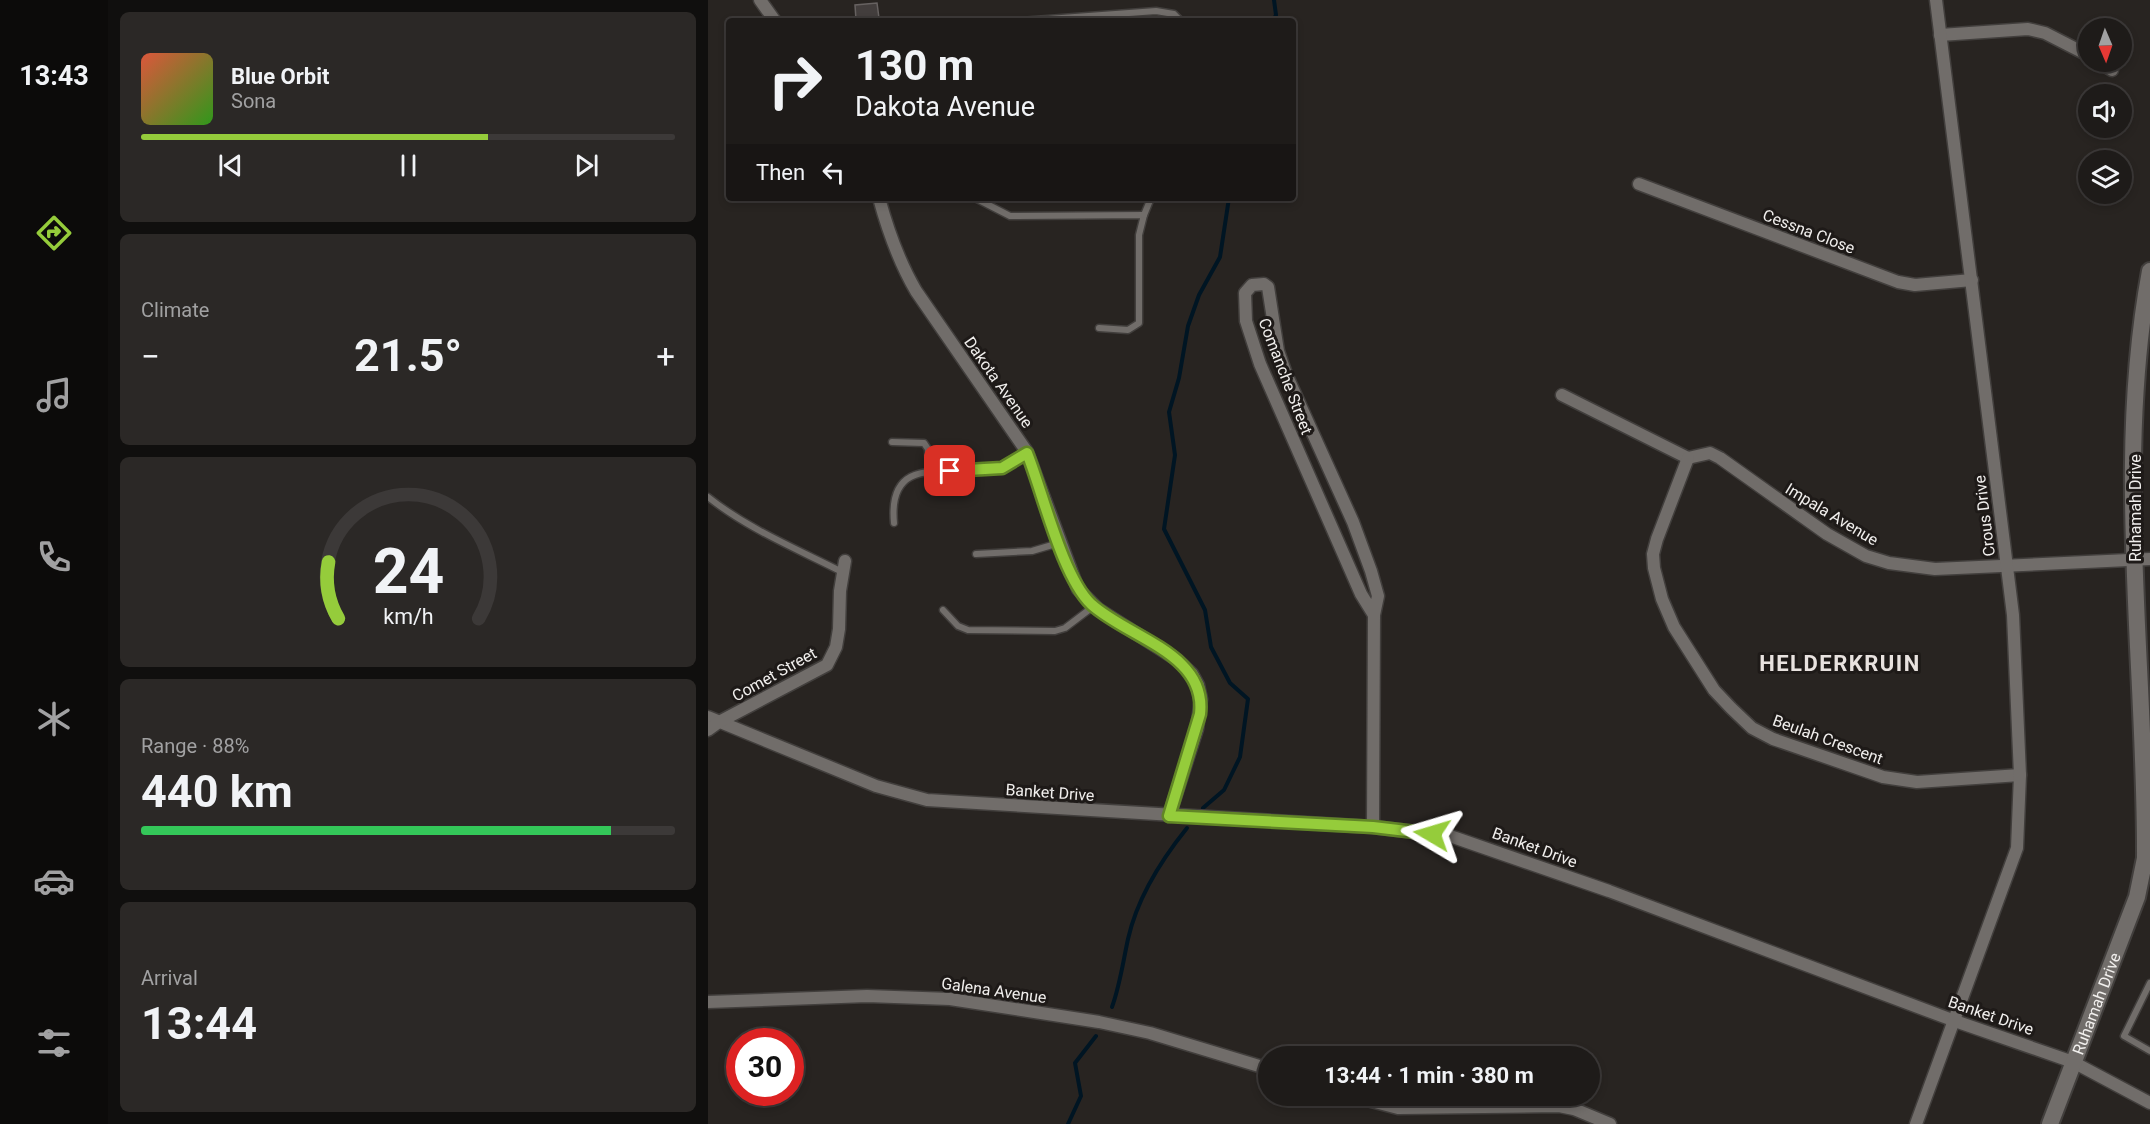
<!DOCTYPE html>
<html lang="en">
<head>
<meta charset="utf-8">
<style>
  body { margin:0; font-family:Roboto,sans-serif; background:#2b2826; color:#f1f3f6; height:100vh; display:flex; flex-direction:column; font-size:22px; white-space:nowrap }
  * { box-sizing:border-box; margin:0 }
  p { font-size:20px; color:#a1a1a2 }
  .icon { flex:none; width:33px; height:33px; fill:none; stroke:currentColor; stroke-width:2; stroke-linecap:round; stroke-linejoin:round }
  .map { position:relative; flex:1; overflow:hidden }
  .details { display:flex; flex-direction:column; gap:12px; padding:12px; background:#100f0e; width:600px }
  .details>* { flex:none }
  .hud { position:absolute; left:18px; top:18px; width:570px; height:183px; border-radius:6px; box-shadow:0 3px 9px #0003,0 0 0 2px #3c3938; background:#1e1b19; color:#f1f3f6; overflow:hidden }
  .needle { width:39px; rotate:178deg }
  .fabs { position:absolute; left:1370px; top:18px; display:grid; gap:12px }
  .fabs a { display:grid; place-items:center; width:54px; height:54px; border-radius:50%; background:#1e1b19; box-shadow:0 3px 9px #0003,0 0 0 2px #3c3938; font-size:30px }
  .speed { position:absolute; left:18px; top:1028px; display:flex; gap:12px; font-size:30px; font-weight:700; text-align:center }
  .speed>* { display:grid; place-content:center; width:78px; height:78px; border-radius:50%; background:#1e1b19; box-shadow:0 3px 9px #0003,0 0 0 2px #3c3938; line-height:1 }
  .speed .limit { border:9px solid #d22; background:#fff; color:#111 }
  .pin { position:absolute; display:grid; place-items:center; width:51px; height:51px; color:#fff; margin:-26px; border-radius:12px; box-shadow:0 3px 9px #0006 }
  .me { position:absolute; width:66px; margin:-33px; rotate:277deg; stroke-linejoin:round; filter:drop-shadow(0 0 4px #0008) }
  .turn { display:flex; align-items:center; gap:21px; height:126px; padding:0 30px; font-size:27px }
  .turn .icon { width:78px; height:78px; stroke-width:2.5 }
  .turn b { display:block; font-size:42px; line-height:51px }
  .then { display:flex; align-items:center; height:57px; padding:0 30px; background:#0003; gap:12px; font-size:22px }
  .big { font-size:45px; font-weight:700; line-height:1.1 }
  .details .tile { flex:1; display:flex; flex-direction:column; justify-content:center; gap:9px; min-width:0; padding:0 21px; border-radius:9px; background:#2b2826 }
  .details .dial { align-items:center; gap:0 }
  .dial svg { height:156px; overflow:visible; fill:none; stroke:#3c3938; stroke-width:7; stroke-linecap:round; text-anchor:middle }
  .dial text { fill:#f1f3f6; stroke:none }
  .song { display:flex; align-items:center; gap:18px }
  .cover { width:72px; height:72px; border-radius:9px; background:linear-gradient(135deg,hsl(10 70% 55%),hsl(110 70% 35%)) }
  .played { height:6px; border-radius:3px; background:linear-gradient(90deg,#95cc3b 65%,#3c3938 65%) }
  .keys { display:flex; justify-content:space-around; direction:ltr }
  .heat { display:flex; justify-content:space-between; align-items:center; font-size:33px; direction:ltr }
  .charge { height:9px; border-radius:4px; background:linear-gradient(90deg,#34c759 88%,#3c3938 0) }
  .trip { position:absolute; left:550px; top:1046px; width:342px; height:60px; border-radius:30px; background:#1e1b19; box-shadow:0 3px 9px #0003,0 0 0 2px #3c3938; font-weight:700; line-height:60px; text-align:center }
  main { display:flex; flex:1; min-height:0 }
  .dock { display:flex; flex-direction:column; width:108px; justify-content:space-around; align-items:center; background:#0c0b0a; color:#a1a1a2 }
  .dock .icon { width:42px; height:42px }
  .dock .on { color:#95cc3b }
  .dock b { font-size:27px; color:#f1f3f6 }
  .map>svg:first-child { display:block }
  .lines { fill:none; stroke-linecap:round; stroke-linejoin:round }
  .stream { stroke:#001523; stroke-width:4 }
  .building { fill:#433e3d; stroke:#676261; stroke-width:1.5 }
  .lane-casing { stroke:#423f3d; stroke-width:9 }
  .street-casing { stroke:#423f3d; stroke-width:15 }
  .secondary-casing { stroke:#423f3d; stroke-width:20 }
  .lane { stroke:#716d6a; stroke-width:6 }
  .street { stroke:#716d6a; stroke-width:12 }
  .secondary { stroke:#716d6a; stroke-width:16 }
  .route-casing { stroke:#618526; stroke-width:15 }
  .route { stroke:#95cc3b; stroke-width:10 }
  .labels { text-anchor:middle; stroke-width:6; stroke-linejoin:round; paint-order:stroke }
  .street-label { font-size:16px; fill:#f1efed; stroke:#1e1a18 }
  .district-label { font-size:22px; font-weight:bold; letter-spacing:1.5px; fill:#e8e2df; stroke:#1e1a18 }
</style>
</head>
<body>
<main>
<nav class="dock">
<b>13:43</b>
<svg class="icon on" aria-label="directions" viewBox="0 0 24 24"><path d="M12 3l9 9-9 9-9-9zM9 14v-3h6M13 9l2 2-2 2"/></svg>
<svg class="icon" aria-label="music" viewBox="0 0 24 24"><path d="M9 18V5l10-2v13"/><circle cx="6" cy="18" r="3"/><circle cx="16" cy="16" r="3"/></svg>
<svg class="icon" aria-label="phone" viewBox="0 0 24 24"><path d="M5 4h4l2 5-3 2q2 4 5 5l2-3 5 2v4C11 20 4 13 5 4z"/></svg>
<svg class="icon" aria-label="climate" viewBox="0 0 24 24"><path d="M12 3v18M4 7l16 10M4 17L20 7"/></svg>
<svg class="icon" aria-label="car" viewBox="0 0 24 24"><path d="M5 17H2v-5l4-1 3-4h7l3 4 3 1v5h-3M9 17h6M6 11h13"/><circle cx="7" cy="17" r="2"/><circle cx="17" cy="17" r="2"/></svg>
<svg class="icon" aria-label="filters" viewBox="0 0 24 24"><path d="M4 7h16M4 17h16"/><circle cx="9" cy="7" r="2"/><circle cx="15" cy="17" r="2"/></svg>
</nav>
<section class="details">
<div class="tile">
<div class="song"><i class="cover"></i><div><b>Blue Orbit</b><p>Sona</p></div></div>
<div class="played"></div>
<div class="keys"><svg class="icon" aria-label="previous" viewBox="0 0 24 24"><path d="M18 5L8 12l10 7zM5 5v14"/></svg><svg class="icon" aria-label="pause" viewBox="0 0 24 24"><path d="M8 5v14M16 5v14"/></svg><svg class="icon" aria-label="next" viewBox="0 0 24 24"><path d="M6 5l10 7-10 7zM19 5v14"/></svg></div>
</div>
<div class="tile"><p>Climate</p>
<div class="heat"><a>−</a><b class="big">21.5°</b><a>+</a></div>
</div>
<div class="tile dial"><svg viewBox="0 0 100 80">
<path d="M14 69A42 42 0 1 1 86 69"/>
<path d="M14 69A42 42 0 0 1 9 40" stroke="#95cc3b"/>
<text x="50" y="56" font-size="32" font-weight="700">24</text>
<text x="50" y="72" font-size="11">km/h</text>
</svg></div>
<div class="tile"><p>Range · 88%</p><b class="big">440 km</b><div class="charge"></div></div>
<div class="tile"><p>Arrival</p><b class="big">13:44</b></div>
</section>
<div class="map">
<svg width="1442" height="1124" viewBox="0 0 1442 1124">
  <rect width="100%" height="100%" fill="#282421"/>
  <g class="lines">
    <!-- stream -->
    <g class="stream">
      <path d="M565,21L568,15L566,0"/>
      <path d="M495,808L516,790L532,757L540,699L522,683L503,647L497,610L456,529L467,455L461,412L471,378L480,326L491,295L512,257L521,198"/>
      <path d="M404,1007C412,985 415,962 420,939C429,899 454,859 479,828"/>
      <path d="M360,1124L373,1096L367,1063L388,1036"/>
    </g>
  </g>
  <!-- building -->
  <path class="building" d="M169,3L171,18L148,20L147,5Z"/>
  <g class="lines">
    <!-- lane casing -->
    <g class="lane-casing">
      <g id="lane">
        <path d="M313,21L448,11L466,14L473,21"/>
        <path d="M267,198L302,216L436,215L431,235V323L420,330L391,328"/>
        <path d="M436,215L443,198"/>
        <path d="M184,442L216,443L220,449L221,471"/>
        <path d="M0,497C40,529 89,549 134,572"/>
        <path d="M186,523C179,449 246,479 291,469C301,467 310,458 319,452"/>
        <path d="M268,554L324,551L351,543"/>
        <path d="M235,610L250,626L260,630L347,631L357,628L386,606"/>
        <path d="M1442,983L1416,1036L1442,1051"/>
      </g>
    </g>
    <!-- street casing -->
    <g class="street-casing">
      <g id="street">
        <path d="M52,0L67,21"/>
        <path d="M1232,35L1320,29L1337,33L1380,55"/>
        <path d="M1391,62L1404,70"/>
        <path d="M931,184L1190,282L1207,285L1264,280"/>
        <path d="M171,198C180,231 191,262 208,291L319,452L370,589L390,609L468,659L484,674L490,685L493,699L489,729L461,816"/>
        <path d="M854,395L980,458L1002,453L1012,458L1119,534L1158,556L1181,563L1227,569L1442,559"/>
        <path d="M980,458L949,539L945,554L946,568L954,599L966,627L1006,690L1023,708L1044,728L1065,739L1175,777L1209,782L1312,775"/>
        <path d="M0,717L168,786L219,800L665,827L742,836L901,891L1247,1021L1365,1062L1442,1103"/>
        <path d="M0,730L11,722L119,665L128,647L131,629L132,591L137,561"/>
        <path d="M665,827L666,615L670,596L663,571L645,522L578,374L570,351L560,287L556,284L544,285L537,293L538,321L552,364L653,594L666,615"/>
        <path d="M0,1002L159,996L242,999L391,1022L442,1033L561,1069"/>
        <path d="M640,1095L690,1108L851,1106L866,1109L902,1124"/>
        <path d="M1208,1124L1309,848L1312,775L1305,615L1228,0"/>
      </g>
    </g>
    <!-- secondary casing -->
    <g class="secondary-casing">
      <g id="secondary">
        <path id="s1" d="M1342,1124L1429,897L1437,858C1438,663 1406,464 1442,271"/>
      </g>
    </g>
    <!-- lane -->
    <use href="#lane" class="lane"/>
    <!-- street -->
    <use href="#street" class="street"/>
    <!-- secondary -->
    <use href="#secondary" class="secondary"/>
  </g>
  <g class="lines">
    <!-- route casing -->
    <g class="route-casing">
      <path id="route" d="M242,471L294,468L319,453C335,493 354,576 383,604C420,638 499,653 492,714L461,816L665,827L724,834"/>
    </g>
    <!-- route -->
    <use href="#route" class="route"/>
  </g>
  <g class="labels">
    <!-- street labels -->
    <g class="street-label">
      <text transform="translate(1101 231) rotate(21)" y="6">Cessna Close</text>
      <text transform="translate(578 376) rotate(69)" y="6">Comanche Street</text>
      <text transform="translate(291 382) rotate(55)" y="6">Dakota Avenue</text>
      <text transform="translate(1427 508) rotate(-90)" y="6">Ruhamah Drive</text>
      <text transform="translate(1124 514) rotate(31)" y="6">Impala Avenue</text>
      <text transform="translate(1276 516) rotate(-97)" y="6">Crous Drive</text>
      <text transform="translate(66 674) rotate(-29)" y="6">Comet Street</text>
      <text transform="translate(1120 739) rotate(20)" y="6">Beulah Crescent</text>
      <text transform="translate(342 792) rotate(4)" y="6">Banket Drive</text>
      <text transform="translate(827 847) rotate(20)" y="6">Banket Drive</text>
      <text transform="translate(286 990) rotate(8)" y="6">Galena Avenue</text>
      <text dy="6" stroke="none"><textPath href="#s1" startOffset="129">Ruhamah Drive</textPath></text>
      <text transform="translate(1283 1015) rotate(19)" y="6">Banket Drive</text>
    </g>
    <!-- district labels -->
    <g class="district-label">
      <text x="1132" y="671">HELDERKRUIN</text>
    </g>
  </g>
</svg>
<div class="fabs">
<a><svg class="needle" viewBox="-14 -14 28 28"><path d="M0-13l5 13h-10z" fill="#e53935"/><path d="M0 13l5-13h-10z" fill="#a1a1a2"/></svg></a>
<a><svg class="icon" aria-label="sound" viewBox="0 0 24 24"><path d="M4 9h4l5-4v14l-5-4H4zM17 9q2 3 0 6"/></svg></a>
<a><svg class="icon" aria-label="layers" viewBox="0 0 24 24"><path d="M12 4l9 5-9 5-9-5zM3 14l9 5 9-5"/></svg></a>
</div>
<div class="speed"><div class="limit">30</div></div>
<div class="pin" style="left:242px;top:471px;background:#d93025"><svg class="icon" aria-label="arrive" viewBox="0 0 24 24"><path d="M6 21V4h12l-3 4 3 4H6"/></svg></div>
<svg class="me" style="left:724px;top:834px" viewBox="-20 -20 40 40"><path d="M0-17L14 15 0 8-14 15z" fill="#95cc3b" stroke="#fff" stroke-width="4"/></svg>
<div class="trip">13:44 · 1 min · 380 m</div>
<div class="hud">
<div class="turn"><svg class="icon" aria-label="right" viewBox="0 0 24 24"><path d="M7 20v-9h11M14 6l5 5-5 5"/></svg><div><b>130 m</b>Dakota Avenue</div></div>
<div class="then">Then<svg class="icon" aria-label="left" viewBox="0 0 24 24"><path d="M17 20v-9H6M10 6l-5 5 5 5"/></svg></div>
</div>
</div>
</main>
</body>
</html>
